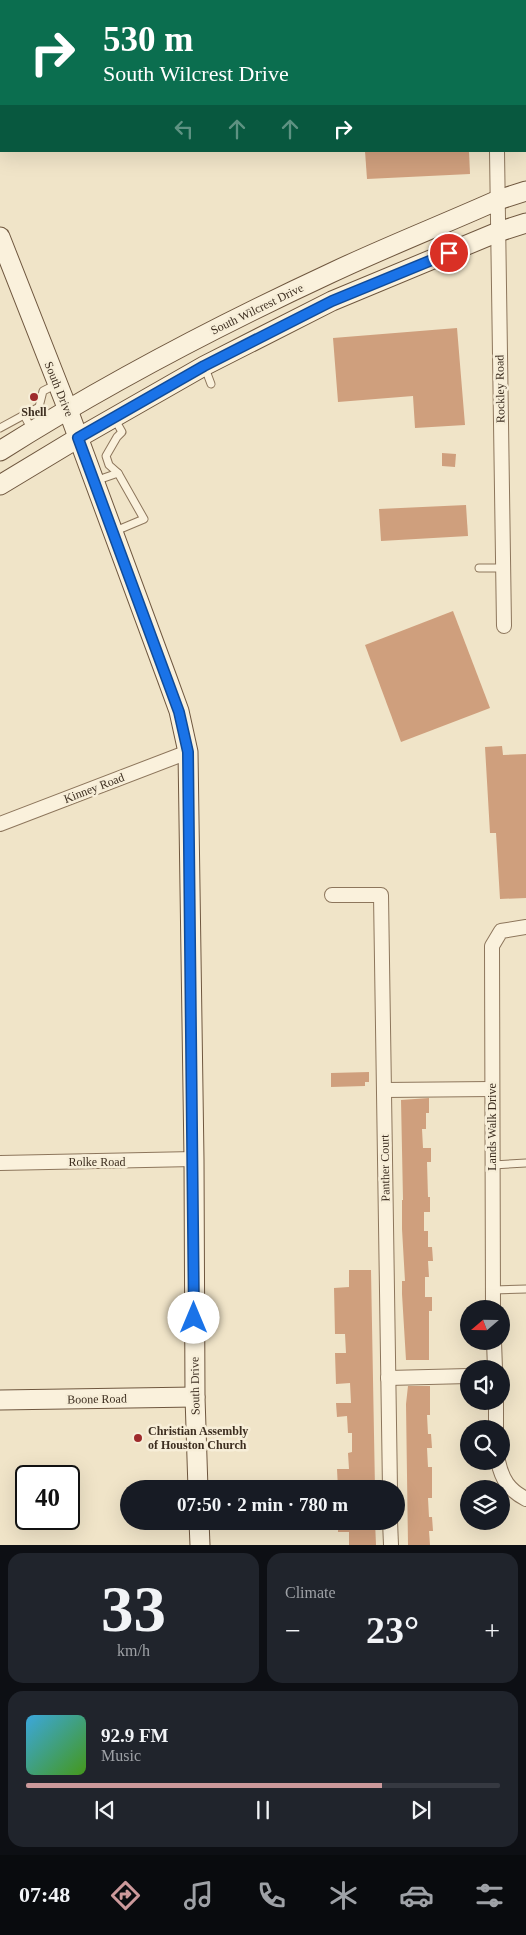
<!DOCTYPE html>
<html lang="en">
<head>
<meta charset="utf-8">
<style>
  body { margin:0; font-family:Georgia,serif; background:#20242c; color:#f1f3f6; height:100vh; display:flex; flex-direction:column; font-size:19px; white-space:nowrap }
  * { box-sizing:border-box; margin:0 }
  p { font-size:16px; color:#9ea1a6 }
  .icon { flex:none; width:28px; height:28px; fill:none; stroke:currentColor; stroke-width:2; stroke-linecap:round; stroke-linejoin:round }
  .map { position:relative; height:1545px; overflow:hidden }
  .sheet { display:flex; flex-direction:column; gap:8px; padding:8px; background:#0d0f14; flex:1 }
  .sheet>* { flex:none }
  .hud { position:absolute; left:0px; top:0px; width:526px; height:152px; box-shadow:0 5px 20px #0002; background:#0b6e4f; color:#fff; overflow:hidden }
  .needle { width:32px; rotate:250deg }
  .controls { position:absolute; left:460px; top:1300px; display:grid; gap:10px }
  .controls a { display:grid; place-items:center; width:50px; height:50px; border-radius:50%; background:#171b24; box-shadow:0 5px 20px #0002; font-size:25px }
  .speed { position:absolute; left:15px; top:1465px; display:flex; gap:10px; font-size:25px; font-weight:700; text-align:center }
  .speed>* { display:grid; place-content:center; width:65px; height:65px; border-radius:50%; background:#171b24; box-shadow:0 5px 20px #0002; line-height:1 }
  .speed .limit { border:2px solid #111; border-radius:8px; background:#fff; color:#111 }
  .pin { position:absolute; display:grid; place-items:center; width:42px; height:42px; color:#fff; margin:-21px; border:2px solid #fff; border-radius:50%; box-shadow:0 1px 5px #0007 }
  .me { position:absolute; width:55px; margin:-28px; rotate:0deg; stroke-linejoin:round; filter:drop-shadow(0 0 4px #0008) }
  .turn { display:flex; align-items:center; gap:18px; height:105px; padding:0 20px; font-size:22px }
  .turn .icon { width:65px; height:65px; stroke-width:2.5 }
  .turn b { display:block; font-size:35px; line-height:42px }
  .lanes { display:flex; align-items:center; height:48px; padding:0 20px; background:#0003; justify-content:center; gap:25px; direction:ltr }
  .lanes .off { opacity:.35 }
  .big { font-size:38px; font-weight:700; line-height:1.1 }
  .sheet .tile { flex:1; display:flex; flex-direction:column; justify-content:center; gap:8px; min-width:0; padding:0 18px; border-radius:15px; background:#20242c }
  .sheet .dial { align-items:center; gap:0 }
  .dial b { font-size:65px; line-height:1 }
  .song { display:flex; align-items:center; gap:15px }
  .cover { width:60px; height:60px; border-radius:8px; background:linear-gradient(135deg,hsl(200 70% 55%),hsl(100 70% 35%)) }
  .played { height:5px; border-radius:2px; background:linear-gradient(90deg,#cc999b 75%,#363941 75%) }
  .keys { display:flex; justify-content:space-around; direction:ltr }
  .heat { display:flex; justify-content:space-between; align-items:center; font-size:28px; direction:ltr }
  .sheet .tiles { flex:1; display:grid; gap:8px; grid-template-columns:1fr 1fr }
  .tile:last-child { grid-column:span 2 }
  .trip { position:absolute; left:120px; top:1480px; width:285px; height:50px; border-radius:25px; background:#171b24; box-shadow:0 5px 20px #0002; font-weight:700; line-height:50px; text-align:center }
  .menu { display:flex; height:80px; justify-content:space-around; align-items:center; background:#090b0e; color:#9ea1a6 }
  .menu .icon { width:35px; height:35px }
  .menu .active { color:#cc999b }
  .menu b { font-size:22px; color:#f1f3f6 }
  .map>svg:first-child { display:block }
  .building { fill:#cf9f7d }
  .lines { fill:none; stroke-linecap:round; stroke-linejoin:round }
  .lane-casing { stroke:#8d765c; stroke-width:9 }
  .street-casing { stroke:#8d765c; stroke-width:16 }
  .secondary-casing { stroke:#6f573f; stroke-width:21 }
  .lane { stroke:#faf1dc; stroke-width:7 }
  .street { stroke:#faf1dc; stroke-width:14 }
  .secondary { stroke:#faf1dc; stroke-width:19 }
  .route-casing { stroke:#114b97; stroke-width:12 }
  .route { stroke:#1a73e8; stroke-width:9 }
  .poi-dot { fill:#9e2a2b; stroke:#f7eed8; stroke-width:2 }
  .labels { text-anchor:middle; stroke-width:5; stroke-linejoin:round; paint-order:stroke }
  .street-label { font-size:12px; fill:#3d2e20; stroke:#f7eed8 }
  .poi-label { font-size:12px; font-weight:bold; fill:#3d2e20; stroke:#f7eed8 }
</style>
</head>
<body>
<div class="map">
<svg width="526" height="1545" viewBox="0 0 526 1545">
  <rect width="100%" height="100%" fill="#f0e4c8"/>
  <!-- building -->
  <g class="building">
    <path d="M365,151H469L470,174L367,179Z"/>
    <path d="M457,328L465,425L415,428L413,396L338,402L333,338Z"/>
    <path d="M442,453L456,454L455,467L442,466Z"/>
    <path d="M466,505L468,536L381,541L379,509Z"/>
    <path d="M453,611L490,708L401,742L365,645Z"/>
    <path d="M502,746L503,755L526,754V898L500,899L496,833H490L485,747Z"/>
    <path d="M369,1072V1082H365V1086L331,1087V1073Z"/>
    <path d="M429,1098V1113H426V1129H422L423,1148H431V1162H427L428,1197H430V1212H424V1231H428V1247H432L433,1261H428L429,1277H425V1297H432V1311H429V1360H406L402,1294V1281H405L402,1229V1200H403L401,1100Z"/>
    <path d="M349,1270H371L375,1489H338L337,1469H349L348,1453L352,1452V1433H348L347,1416L337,1417L336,1403H351L350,1383L336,1384L335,1353H346L345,1334H335L334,1288L349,1287Z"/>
    <path d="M408,1386H430V1415H427L428,1434H431L432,1448H427L428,1467H432V1498H428L429,1517H432L433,1531H429L430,1545H408L406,1404Z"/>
    <path d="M338,1521H375L376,1545H349V1532H338Z"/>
  </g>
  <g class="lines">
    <!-- lane casing -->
    <g class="lane-casing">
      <g id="lane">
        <path d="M205,368L211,384"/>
        <path d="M24,415L39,407L43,391L57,384"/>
        <path d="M114,418L122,432L117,437L106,456L109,465L118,473"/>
        <path d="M0,428L24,415L32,430"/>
        <path d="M95,481L118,473L144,519L113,532"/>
        <path d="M479,568H503"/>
        <path d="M493,1165L526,1163"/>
        <path d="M493,1290L526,1289"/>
      </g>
    </g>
    <!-- street casing -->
    <g class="street-casing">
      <g id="street">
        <path d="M494,0V1"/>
        <path d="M497,151L504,626"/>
        <path d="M0,824L188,752"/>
        <path d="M332,895H381L390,1489"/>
        <path d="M384,1090L492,1089"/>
        <path d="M0,1163L194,1159"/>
        <path d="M493,1309L492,946L501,931L526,927"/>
        <path d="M494,1341L495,1369"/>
        <path d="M388,1378L469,1376"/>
        <path d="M496,1401V1429"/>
        <path d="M498,1461C502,1480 509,1490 526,1499"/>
        <path d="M390,1521L391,1545"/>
      </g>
    </g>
    <!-- secondary casing -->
    <g class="secondary-casing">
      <g id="secondary">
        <path d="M0,237L68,410L167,678L179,711L188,752L194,1159L195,1397L198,1489"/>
        <path d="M0,451C106,384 217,326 331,273C386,247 442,225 498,200L526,191"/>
        <path d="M0,485L78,438L204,366L332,301L498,232L526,223"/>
        <path d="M0,1400L195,1397"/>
        <path d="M199,1521L200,1545"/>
      </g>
    </g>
    <!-- lane -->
    <use href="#lane" class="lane"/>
    <!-- street -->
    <use href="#street" class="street"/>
    <!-- secondary -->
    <use href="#secondary" class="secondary"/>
  </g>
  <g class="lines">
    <!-- route casing -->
    <g class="route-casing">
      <path id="route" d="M194,1318L188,752L179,712L78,438L204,366L332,301L449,253"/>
    </g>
    <!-- route -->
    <use href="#route" class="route"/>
  </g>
  <!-- markers -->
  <g class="poi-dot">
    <circle cx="34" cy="397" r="5"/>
    <circle cx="138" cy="1438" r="5"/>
  </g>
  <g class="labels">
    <!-- street labels -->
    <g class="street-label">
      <text transform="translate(257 309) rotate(-26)" y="4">South Wilcrest Drive</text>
      <text transform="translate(59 389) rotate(68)" y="4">South Drive</text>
      <text transform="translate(500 389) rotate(-91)" y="4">Rockley Road</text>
      <text transform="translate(94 788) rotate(-21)" y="4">Kinney Road</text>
      <text transform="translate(492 1127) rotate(-90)" y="4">Lands Walk Drive</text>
      <text x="97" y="1166">Rolke Road</text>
      <text transform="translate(385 1168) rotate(-91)" y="4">Panther Court</text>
      <text transform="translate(195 1386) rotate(-91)" y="4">South Drive</text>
      <text transform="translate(97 1399) rotate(-1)" y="4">Boone Road</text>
    </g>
    <!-- poi labels -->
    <g class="poi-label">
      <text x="34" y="416">Shell</text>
      <text x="148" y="1435" text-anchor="start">Christian Assembly<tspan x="148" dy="14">of Houston Church</tspan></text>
    </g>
  </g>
</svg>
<div class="controls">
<a><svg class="needle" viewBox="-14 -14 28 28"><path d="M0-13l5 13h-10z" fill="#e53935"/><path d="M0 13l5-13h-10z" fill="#9ea1a6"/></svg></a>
<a><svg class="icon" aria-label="sound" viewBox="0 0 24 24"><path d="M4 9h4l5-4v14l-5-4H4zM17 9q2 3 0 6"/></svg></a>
<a><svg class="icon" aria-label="search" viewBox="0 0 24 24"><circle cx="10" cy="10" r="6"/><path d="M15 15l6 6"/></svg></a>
<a><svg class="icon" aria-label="layers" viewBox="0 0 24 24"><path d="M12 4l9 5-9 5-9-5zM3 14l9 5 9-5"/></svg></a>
</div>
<div class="speed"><div class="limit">40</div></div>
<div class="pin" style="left:449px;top:253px;background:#d93025"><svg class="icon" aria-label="arrive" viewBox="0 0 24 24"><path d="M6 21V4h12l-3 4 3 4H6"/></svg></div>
<svg class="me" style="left:194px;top:1318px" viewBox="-20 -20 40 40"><circle r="19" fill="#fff"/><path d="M0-13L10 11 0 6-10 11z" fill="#1a73e8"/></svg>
<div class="trip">07:50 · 2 min · 780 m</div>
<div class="hud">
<div class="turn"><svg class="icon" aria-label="right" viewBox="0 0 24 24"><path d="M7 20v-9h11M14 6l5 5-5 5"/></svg><div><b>530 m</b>South Wilcrest Drive</div></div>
<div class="lanes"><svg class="icon off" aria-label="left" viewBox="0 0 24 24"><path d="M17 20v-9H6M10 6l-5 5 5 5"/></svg><svg class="icon off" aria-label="ahead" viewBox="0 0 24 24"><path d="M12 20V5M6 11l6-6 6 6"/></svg><svg class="icon off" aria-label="ahead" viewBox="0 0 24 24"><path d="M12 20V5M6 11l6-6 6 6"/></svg><svg class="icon" aria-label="right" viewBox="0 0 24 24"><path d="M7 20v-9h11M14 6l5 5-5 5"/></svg></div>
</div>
</div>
<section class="sheet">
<div class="tiles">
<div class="tile dial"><b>33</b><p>km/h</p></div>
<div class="tile"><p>Climate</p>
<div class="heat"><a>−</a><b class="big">23°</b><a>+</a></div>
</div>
<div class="tile">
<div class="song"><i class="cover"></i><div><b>92.9 FM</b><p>Music</p></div></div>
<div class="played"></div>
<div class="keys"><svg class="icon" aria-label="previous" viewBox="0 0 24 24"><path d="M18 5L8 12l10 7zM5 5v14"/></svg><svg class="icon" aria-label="pause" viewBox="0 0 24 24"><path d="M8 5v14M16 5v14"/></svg><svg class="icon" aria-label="next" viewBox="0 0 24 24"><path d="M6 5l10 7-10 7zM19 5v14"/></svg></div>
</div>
</div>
</section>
<nav class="menu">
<b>07:48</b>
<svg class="icon active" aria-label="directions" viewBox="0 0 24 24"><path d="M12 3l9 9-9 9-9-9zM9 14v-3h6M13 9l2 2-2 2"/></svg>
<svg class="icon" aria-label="music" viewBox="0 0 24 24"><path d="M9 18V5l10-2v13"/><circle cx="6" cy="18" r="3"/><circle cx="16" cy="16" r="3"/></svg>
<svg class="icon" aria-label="phone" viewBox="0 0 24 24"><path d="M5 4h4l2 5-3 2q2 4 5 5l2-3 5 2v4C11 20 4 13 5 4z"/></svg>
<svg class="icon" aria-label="climate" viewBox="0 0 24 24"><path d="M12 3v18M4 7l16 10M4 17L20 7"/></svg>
<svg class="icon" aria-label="car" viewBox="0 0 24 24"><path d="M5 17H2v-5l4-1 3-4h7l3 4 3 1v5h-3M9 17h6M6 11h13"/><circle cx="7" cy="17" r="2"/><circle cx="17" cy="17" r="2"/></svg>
<svg class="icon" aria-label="filters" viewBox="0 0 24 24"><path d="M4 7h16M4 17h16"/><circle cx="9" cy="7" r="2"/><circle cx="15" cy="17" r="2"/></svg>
</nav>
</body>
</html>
